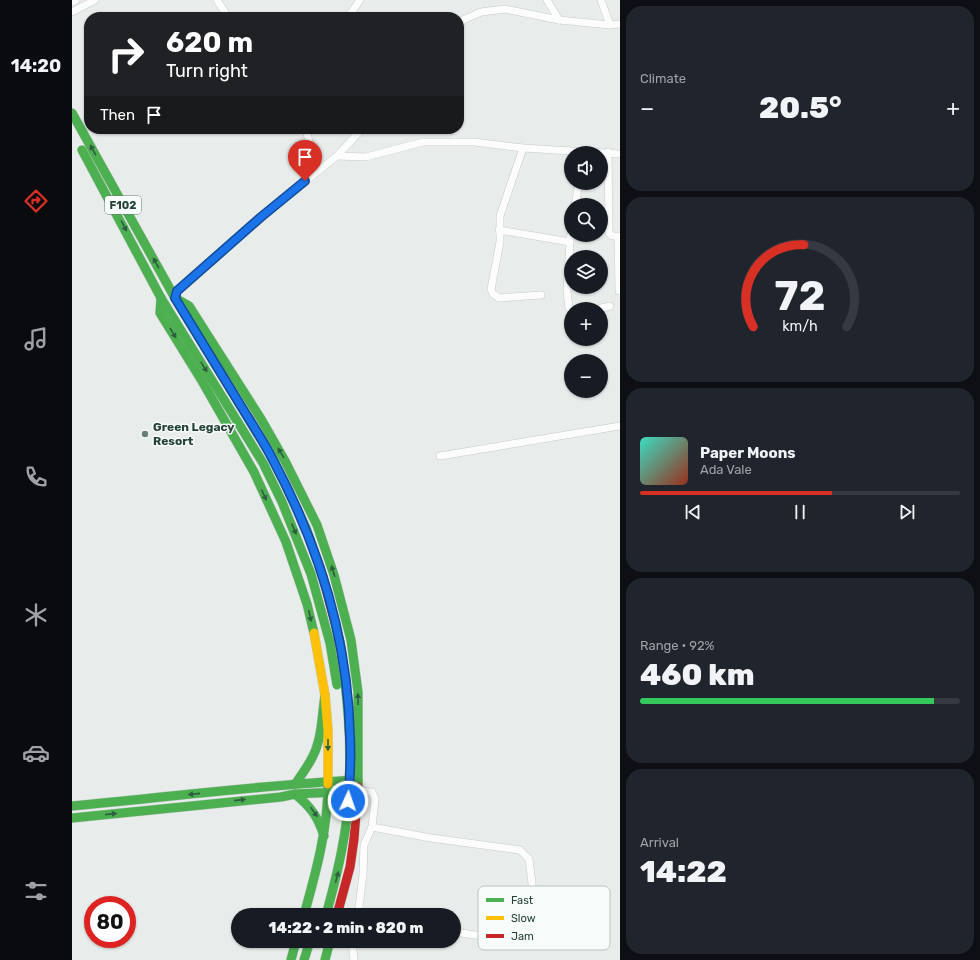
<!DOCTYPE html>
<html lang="en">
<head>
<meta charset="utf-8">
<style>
  body { margin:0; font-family:Rubik,sans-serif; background:#20242c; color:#f1f3f6; height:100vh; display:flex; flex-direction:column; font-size:15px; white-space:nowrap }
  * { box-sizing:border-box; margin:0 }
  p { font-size:13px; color:#9ea1a6 }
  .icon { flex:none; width:22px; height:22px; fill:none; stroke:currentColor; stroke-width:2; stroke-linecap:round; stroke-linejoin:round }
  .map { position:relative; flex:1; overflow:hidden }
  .details { display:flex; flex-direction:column; gap:6px; padding:6px; background:#0d0f14; width:360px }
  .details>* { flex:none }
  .guide { position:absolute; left:12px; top:12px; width:380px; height:122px; border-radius:16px; box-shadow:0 1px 3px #0004; background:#202124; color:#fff; overflow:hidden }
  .tools { position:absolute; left:492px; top:146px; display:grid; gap:8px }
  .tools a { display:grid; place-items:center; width:44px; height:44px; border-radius:50%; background:#171b24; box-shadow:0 1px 3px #0004; font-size:20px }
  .speed { position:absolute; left:12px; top:896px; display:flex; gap:8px; font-size:20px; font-weight:700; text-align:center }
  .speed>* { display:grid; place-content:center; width:52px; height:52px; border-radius:50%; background:#171b24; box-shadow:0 1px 3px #0004; line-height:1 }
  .speed .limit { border:6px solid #d22; background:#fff; color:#111 }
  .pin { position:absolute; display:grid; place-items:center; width:34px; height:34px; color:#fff; margin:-41px -17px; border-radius:50% 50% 50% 0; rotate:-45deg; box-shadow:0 0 4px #0007 }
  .pin .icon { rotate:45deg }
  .me { position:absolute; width:44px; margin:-22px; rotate:3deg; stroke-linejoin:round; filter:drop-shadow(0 0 3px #0008) }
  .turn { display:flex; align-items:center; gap:14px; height:84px; padding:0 16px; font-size:18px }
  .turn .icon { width:52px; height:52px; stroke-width:2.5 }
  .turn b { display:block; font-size:28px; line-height:34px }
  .then { display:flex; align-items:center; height:38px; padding:0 16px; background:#0003; gap:8px; font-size:15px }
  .big { font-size:30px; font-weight:800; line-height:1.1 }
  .details .card { flex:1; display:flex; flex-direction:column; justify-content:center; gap:6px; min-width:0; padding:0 14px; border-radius:16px; background:#20242c }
  .details .dial { align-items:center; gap:0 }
  .dial svg { height:104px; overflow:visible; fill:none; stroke:#363941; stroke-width:7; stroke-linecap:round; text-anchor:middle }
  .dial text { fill:#f1f3f6; stroke:none }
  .song { display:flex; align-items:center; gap:12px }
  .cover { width:48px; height:48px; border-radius:6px; background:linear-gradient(135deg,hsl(170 70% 55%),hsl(10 70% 35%)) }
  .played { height:4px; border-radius:2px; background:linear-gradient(90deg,#d93025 60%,#363941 60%) }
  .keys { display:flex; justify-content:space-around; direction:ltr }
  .heat { display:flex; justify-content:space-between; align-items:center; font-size:22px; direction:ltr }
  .charge { height:6px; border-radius:3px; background:linear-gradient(90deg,#34c759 92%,#363941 0) }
  .trip { position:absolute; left:159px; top:908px; width:230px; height:40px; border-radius:20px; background:#171b24; box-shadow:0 1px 3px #0004; font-weight:800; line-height:40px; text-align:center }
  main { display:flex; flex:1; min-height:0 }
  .tabs { display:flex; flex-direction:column; width:72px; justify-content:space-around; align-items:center; background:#090b0e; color:#9ea1a6 }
  .tabs .icon { width:28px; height:28px }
  .tabs .active { color:#d93025 }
  .tabs b { font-size:18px; color:#f1f3f6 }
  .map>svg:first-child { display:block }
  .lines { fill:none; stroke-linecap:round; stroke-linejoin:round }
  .street-casing { stroke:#c5cac8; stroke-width:8 }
  .fast-casing { stroke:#c3ccc9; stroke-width:10 }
  .slow-casing { stroke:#c3ccc9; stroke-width:10 }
  .jam-casing { stroke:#c3ccc9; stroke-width:10 }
  .street { stroke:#fcfcfc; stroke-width:7 }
  .fast { stroke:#4caf50; stroke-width:9 }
  .slow { stroke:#ffc107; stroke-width:9 }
  .jam { stroke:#c62828; stroke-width:9 }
  .fast-bridge-casing { stroke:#c3ccc9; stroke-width:10; stroke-linecap:butt }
  .fast-bridge { stroke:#4caf50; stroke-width:9 }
  .oneway { fill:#2e5d40 }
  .route-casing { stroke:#114b97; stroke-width:10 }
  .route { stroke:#1a73e8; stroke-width:7 }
  .poi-dot { fill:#697e78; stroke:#f7fbf9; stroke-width:1.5 }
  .labels { text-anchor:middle; stroke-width:3; stroke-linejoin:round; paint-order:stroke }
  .shield { fill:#f7fbf9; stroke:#637a73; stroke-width:1 }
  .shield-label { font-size:11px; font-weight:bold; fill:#24423a }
  .poi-label { font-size:12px; font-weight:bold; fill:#24423a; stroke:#f7fbf9; text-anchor:start }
  .key { fill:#f7fbf9; stroke:#b8c4c0; stroke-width:1 }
  .key-label { font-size:11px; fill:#24423a }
</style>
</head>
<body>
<main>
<nav class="tabs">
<b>14:20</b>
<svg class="icon active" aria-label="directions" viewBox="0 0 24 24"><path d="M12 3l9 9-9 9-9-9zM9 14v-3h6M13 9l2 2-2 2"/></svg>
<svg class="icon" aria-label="music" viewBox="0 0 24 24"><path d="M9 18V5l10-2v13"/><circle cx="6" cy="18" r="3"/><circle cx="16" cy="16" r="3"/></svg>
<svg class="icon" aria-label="phone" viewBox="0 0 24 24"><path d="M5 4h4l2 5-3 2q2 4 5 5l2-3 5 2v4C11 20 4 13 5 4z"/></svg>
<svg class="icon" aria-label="climate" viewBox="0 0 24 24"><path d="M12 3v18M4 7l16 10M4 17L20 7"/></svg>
<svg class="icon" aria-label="car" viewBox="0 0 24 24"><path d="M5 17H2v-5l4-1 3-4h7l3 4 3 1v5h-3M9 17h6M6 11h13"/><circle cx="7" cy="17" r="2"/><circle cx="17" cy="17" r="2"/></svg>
<svg class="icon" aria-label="filters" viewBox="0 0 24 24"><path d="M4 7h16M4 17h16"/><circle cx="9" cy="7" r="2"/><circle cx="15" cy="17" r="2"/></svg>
</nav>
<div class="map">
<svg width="548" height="960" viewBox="0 0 548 960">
  <rect width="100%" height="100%" fill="#e8edeb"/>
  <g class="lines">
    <!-- street casing -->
    <g class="street-casing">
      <g id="street">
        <path d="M145,0L156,17"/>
        <path d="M475,0L487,20"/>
        <path d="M529,0L538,25"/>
        <path d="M0,2L4,0"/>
        <path d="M0,12L23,0"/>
        <path d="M276,17L288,0"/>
        <path d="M387,25L391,20L409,12L433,9L487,20L538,25L548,24"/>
        <path d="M234,129L244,172"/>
        <path d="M451,148L428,216V242L419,289L421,294L427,298L469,295"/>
        <path d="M536,152L537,233L540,236H548"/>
        <path d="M265,156L294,157L351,142H402L451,148L548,154"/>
        <path d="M503,205L507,183"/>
        <path d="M427,230L498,242L495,291L497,308L499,310"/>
        <path d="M546,237L547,291"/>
        <path d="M498,242L499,233"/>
        <path d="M103,297L105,291L189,217L265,156L290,129"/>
        <path d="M525,309L538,306"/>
        <path d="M368,456L548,426"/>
        <path d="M300,827L359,838L448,850L457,859L461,892L459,934L451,942L382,932"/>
        <path d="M286,915L291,875L292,845L300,827L303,799L300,792L286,791"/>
        <path d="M280,941L282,960"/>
      </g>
    </g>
    <!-- fast casing -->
    <g class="fast-casing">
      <g id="fast">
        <path d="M0,113L103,298L201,459L234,528L251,577"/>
        <path d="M10,150L89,298L191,463L210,502L239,574L258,643"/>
        <path d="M89,298L88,313L130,381L182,472L214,542L235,604L242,633"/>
        <path d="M103,298L117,306L189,419L213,461L245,525L262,575L279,640L286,692V787"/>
        <path d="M224,783C230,774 236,766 241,756C250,738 250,715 253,695"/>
        <path d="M223,794C239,807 246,817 252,836"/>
        <path d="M0,806C95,797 190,785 286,780"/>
        <path d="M0,818L209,797L223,794L286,791"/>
        <path d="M232,915C244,872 256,829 256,784"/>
        <path d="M219,960L224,941"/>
        <path d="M232,960L238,941"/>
        <path d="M253,960L258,941"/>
      </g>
    </g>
    <!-- slow casing -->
    <g class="slow-casing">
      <path id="slow" d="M242,633L253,695L256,731V784"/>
    </g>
    <!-- jam casing -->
    <g class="jam-casing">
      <g id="jam">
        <path d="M251,577L268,642"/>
        <path d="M265,915L278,867L282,839L286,787"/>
      </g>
    </g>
    <!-- street -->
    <use href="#street" class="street"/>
    <!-- fast -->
    <use href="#fast" class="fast"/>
    <!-- slow -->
    <use href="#slow" class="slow"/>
    <!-- jam -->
    <use href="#jam" class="jam"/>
    <!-- fast-bridge casing -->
    <g class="fast-bridge-casing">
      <g id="fast-bridge">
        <path d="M258,643L265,685"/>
        <path d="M254,915C263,883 271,851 275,817C282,759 276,700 268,642"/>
      </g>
    </g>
    <!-- fast-bridge -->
    <use href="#fast-bridge" class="fast-bridge"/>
  </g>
  <!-- one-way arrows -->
  <defs><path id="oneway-solid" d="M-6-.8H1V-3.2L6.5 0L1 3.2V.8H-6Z"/></defs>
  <g class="oneway">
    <use href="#oneway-solid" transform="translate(21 150) rotate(-119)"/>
    <use href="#oneway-solid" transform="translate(52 226) rotate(62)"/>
    <use href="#oneway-solid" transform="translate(84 263) rotate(-119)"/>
    <use href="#oneway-solid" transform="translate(101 333) rotate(59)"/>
    <use href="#oneway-solid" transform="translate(132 367) rotate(58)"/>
    <use href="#oneway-solid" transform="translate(209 453) rotate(-120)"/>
    <use href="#oneway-solid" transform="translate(192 495) rotate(65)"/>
    <use href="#oneway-solid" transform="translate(222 529) rotate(67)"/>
    <use href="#oneway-solid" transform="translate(261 571) rotate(-108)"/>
    <use href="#oneway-solid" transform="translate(238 616) rotate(78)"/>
    <use href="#oneway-solid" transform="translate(286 699) rotate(-91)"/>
    <use href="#oneway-solid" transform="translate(256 745) rotate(90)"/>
    <use href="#oneway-solid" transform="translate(122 794) rotate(174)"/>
    <use href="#oneway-solid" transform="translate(168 800) rotate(-6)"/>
    <use href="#oneway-solid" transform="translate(242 812) rotate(55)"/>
    <use href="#oneway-solid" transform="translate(39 814) rotate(-6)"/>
    <use href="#oneway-solid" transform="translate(265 877) rotate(-75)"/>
  </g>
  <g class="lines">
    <!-- route casing -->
    <g class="route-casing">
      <path id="route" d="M233,181L189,217L105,291L103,298C125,334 147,370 169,406C180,424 192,442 201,460C247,546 276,640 278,737C279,758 278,780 276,801"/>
    </g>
    <!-- route -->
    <use href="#route" class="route"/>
  </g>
  <!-- markers -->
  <circle class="poi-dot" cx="73" cy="434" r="4"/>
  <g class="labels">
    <!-- shield labels -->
    <rect class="shield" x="33" y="196" width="36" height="18" rx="3"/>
    <g class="shield-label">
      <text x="51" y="209">F102</text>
    </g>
    <!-- poi labels -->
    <g class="poi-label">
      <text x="81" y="431">Green Legacy<tspan x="81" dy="14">Resort</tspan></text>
    </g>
  </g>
  <!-- legend -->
  <rect x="406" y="886" width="132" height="64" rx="6" class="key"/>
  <rect x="414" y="898" width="18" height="4" fill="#4caf50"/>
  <rect x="414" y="916" width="18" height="4" fill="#ffc107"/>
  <rect x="414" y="934" width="18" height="4" fill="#c62828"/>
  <g class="key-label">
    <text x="439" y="904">Fast</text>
    <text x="439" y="922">Slow</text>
    <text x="439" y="940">Jam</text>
  </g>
</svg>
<div class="tools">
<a><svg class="icon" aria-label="sound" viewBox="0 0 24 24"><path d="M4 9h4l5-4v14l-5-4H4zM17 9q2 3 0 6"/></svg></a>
<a><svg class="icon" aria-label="search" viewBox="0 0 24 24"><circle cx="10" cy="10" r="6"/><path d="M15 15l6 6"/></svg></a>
<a><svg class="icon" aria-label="layers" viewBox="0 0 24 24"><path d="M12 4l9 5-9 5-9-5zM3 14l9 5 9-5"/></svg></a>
<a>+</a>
<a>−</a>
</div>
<div class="speed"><div class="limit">80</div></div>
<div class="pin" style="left:233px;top:181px;background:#d93025"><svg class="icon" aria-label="arrive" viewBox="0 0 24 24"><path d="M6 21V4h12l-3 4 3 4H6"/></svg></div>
<svg class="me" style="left:276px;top:801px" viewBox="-20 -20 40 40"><circle r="17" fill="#1a73e8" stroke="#fff" stroke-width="3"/><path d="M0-11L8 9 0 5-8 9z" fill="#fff"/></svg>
<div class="trip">14:22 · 2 min · 820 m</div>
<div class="guide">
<div class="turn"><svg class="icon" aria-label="right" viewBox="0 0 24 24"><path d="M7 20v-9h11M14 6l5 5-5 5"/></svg><div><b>620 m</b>Turn right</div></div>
<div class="then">Then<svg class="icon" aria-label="arrive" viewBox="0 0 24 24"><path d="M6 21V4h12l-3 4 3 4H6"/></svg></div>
</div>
</div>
<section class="details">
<div class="card"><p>Climate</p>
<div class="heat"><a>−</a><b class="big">20.5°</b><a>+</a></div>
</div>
<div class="card dial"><svg viewBox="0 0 100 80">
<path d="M14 69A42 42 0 1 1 86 69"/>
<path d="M14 69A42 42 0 0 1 53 6" stroke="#d93025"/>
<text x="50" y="56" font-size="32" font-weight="700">72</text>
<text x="50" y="72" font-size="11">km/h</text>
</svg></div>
<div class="card">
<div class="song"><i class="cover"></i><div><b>Paper Moons</b><p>Ada Vale</p></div></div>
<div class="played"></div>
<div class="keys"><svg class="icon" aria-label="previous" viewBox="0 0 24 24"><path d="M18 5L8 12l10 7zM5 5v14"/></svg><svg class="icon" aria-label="pause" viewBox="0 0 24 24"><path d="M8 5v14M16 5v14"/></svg><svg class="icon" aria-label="next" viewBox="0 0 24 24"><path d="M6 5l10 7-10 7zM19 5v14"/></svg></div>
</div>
<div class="card"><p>Range · 92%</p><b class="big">460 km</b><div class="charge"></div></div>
<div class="card"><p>Arrival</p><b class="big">14:22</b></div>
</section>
</main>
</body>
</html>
